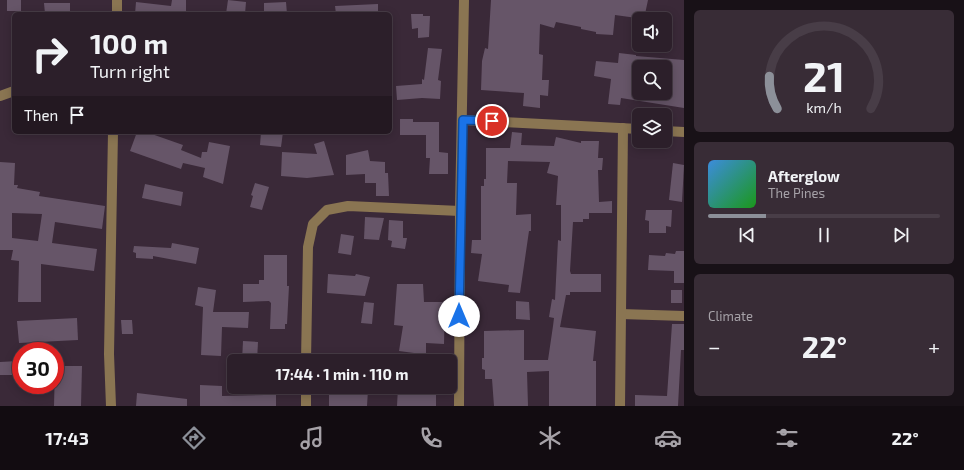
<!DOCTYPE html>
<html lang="en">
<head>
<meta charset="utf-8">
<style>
  body { margin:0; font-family:"Exo 2",sans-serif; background:#382c36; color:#f1f3f6; height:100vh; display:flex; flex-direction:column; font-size:15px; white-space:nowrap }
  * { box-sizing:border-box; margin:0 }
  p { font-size:13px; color:#a6a2a8 }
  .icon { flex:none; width:22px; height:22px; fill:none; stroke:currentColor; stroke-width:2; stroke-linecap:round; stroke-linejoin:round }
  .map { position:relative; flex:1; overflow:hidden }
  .details { display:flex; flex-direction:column; gap:10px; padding:10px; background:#181117; width:280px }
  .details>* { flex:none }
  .guide { position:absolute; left:12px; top:12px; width:380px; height:122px; border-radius:6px; box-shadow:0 2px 10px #0003,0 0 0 1px #483d47; background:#2c1f2a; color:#f1f3f6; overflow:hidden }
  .tools { position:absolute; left:632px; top:12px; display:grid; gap:8px }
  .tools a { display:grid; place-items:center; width:40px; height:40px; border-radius:6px; background:#2c1f2a; box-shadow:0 2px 10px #0003,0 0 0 1px #483d47; font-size:20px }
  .speed { position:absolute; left:12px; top:342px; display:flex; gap:8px; font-size:20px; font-weight:700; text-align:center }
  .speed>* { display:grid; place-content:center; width:52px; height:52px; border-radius:50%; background:#2c1f2a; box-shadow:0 2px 10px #0003,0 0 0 1px #483d47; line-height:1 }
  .speed .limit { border:6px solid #d22; background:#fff; color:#111 }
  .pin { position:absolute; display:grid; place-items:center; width:34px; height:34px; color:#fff; margin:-17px; border:2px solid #fff; border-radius:50%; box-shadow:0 1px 4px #0007 }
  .me { position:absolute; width:44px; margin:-22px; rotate:0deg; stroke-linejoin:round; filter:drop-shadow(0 0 3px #0008) }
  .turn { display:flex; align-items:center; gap:14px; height:84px; padding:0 12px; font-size:18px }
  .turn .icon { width:52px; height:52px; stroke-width:2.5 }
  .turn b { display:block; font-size:28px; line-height:34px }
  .then { display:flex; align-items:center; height:38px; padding:0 12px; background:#0003; gap:8px; font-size:15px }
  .big { font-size:30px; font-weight:700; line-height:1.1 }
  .details .tile { flex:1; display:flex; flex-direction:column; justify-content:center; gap:6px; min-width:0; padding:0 14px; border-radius:6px; background:#382c36 }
  .details .dial { align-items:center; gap:0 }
  .dial svg { height:104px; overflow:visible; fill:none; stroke:#483d47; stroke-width:7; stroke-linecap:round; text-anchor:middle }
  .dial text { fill:#f1f3f6; stroke:none }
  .song { display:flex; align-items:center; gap:12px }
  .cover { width:48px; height:48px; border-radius:6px; background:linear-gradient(135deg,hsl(210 70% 55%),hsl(120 70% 35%)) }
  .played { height:4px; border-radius:2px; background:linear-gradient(90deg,#8c9099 25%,#483d47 25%) }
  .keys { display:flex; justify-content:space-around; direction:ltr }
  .heat { display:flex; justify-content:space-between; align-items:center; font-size:22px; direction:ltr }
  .trip { position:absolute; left:227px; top:354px; width:230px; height:40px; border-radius:6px; background:#2c1f2a; box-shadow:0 2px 10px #0003,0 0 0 1px #483d47; font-weight:700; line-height:40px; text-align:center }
  .menu { display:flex; height:64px; justify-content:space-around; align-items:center; background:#120c11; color:#a6a2a8 }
  .menu .icon { width:28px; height:28px }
  .menu .on { color:#8c9099 }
  .menu b { font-size:18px; color:#f1f3f6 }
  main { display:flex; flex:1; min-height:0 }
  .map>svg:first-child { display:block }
  .building { fill:#665568; fill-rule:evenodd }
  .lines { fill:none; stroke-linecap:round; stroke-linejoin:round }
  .minor { stroke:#8a7552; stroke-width:10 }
  .route-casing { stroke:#114b97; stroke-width:10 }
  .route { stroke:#1a73e8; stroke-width:7 }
</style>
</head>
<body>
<main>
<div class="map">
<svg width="684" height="406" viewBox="0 0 684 406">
  <rect width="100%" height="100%" fill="#3a2938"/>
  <!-- building -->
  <g class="building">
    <rect x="7" y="0" width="14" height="11"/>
    <path d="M172,0H186V14H135L136,2L171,6Z"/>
    <path d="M228,0L246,2L245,14H226Z"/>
    <path d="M491,0H648L644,19L615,15L613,35L596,34V32L581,29V27L556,22L554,28L540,24L539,54L543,55L542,80H549L548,96L540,95V108L523,106L524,93L481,90L482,61L485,48L488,49Z"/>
    <path d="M286,2L287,14H264V3Z"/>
    <path d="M44,3H70V14H45Z"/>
    <path d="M378,4V14H336L335,6Z"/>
    <path d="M411,14H423V16H430L429,37L418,38V28L412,29Z"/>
    <path d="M428,48L442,49L438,80L441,81L440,99L422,98L397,100L396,86L422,84V79L424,80Z"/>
    <path d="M619,53L636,55V56L684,60V108L621,98L620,105L608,104L611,79L594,76L596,61L618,63ZM639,67H665V93H637Z"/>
    <path d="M400,119H413V122H439V152L448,153V174H429L430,158H426V135H400Z"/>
    <path d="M137,132H146L183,145L181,150L201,158L202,152H207L209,142L230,146L223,184L203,177L205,168L183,163L181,169L130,151Z"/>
    <path d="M261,132H283L281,147L260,145Z"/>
    <path d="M512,132L522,133L521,145L554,146L556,137L581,143V141H599L598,158H603L602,170H598L599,202L612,201V213H589V219H583V222H573L570,271L571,274H601V292H570V295H566L560,327L596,331L593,361H596V406H549V371L527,372L528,406H494L492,379H485V370L482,369V358H484V331L524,330V360H548L553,326L554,318L549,317L552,299L555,300L558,240L561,241V205H556L558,176L547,173L550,162L508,161L507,183H517L516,215L531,214V231H529L520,293L508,292L509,285L478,281L482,254L471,253L472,240H481V186H484V179H486V148H510Z"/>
    <path d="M324,141L334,175L307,178L281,176L282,152L317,154L314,144Z"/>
    <path d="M368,150L370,161L385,162V173H388L389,196H376V183H365V174L346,175V155Z"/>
    <path d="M0,162L15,163L14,185H18L17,188L40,192L39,196L105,206L102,229L55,222L52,243L97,249L94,271L41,264V302H18L19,261L11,260L13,250H0ZM12,213L42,214L38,241L12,238Z"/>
    <path d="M673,163L684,165L682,202L669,200Z"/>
    <path d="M255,183L269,187L262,210L250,207L253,196L251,195Z"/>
    <path d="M145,184L183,192L181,206L142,198Z"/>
    <path d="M646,210H672L671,227L666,226V233H649V221L645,220Z"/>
    <path d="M365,217L384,218L379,240L364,239Z"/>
    <path d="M389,220L403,221V238H407L405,249L391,247L392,241L388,240Z"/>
    <path d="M341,234L354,236L351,255L338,253Z"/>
    <path d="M172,243L199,248L196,264L153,256V259L136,258V253L133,252L134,246L171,248Z"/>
    <path d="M676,251H684V283H674V271L648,270L649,255L665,256L666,253L675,254Z"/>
    <path d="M264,255H287V286H289L287,324H285V329H270L271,303L269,301L243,302V284H259V280H264Z"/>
    <path d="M328,274L355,276L356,274L370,277L365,296L327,293Z"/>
    <path d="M397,284H423L424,302H445L444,344L426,343V356H414V353L399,351L403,326L394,325Z"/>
    <path d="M198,287L216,290L213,312H249L248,328L222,327L221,356L201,355L203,307L195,305Z"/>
    <rect x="671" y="290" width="11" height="13"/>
    <path d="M516,301L529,302L530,320L516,319Z"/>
    <path d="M364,302L374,303L372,324L361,323Z"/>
    <path d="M77,318L78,340L19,343L17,321Z"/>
    <path d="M121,320H132L133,334H122Z"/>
    <path d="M672,324H684V350H681L678,406H635V395L667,396Z"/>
    <path d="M243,341L258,342L257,361H242Z"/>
    <path d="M18,361L19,375H0V362Z"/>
    <path d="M55,366H82L81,406H54Z"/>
    <path d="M200,385L222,386V396L265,395V387H276V406H200Z"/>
    <path d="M398,387H410V391L436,392V406H397Z"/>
    <path d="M347,388L368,390L367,406H329V389Z"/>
    <path d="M137,393L187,399V406H136Z"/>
  </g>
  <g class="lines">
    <!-- minor -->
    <g class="minor">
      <path d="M117,14V0"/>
      <path d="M0,96L14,91"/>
      <path d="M463,120L639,129"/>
      <path d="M665,131L684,132"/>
      <path d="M621,314L684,316"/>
      <path d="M306,361L308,247L313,224L327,210L348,206L460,211"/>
      <path d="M111,406L109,354L113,132"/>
      <path d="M306,406V387"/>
      <path d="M459,406L460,211L464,0"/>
      <path d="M620,406L623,128"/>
    </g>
  </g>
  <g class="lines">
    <!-- route casing -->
    <g class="route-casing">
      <path id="route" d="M459,316L463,120L492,121"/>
    </g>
    <!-- route -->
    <use href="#route" class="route"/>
  </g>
</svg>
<div class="tools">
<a><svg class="icon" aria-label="sound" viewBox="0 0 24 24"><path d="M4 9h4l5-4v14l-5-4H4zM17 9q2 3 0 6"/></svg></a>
<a><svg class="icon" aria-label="search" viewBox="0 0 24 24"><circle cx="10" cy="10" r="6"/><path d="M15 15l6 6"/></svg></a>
<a><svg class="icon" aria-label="layers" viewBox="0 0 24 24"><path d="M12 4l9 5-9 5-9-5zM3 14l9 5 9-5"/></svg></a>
</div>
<div class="speed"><div class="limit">30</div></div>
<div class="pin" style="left:492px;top:121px;background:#d93025"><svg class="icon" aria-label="arrive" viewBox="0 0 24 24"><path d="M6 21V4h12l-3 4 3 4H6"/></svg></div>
<svg class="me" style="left:459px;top:316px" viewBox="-20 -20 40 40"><circle r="19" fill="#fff"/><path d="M0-13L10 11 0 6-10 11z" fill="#1a73e8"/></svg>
<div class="trip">17:44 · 1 min · 110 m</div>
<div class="guide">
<div class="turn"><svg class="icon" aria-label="right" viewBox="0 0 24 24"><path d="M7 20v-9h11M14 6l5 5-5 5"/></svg><div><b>100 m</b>Turn right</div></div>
<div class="then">Then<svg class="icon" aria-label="arrive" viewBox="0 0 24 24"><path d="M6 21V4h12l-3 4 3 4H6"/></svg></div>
</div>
</div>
<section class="details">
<div class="tile dial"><svg viewBox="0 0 100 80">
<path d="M14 69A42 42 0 1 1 86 69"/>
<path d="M14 69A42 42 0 0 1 8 44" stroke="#8c9099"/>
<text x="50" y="56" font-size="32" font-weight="700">21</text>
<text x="50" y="72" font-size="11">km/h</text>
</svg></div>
<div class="tile">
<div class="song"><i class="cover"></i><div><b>Afterglow</b><p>The Pines</p></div></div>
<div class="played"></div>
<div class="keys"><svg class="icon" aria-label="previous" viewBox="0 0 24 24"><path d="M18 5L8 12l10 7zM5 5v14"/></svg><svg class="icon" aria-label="pause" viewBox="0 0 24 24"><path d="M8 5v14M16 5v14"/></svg><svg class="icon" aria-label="next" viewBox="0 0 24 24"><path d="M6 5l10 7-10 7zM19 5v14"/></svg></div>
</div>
<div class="tile"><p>Climate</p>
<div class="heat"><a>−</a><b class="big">22°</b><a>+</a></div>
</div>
</section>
</main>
<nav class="menu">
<b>17:43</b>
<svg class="icon on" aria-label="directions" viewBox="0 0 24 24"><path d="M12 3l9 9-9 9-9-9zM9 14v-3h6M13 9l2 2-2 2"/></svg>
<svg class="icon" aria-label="music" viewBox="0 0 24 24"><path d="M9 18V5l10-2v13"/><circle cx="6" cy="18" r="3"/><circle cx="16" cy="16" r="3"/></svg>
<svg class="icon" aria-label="phone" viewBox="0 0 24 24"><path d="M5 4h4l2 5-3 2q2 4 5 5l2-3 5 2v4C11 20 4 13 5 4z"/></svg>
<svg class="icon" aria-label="climate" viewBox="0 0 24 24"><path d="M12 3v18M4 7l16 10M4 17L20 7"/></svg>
<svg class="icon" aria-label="car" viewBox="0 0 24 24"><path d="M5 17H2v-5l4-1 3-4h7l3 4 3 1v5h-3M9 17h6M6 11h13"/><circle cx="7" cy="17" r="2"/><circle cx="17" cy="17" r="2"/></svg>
<svg class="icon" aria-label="filters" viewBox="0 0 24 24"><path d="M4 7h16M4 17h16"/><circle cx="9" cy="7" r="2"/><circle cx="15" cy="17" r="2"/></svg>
<b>22°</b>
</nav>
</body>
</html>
